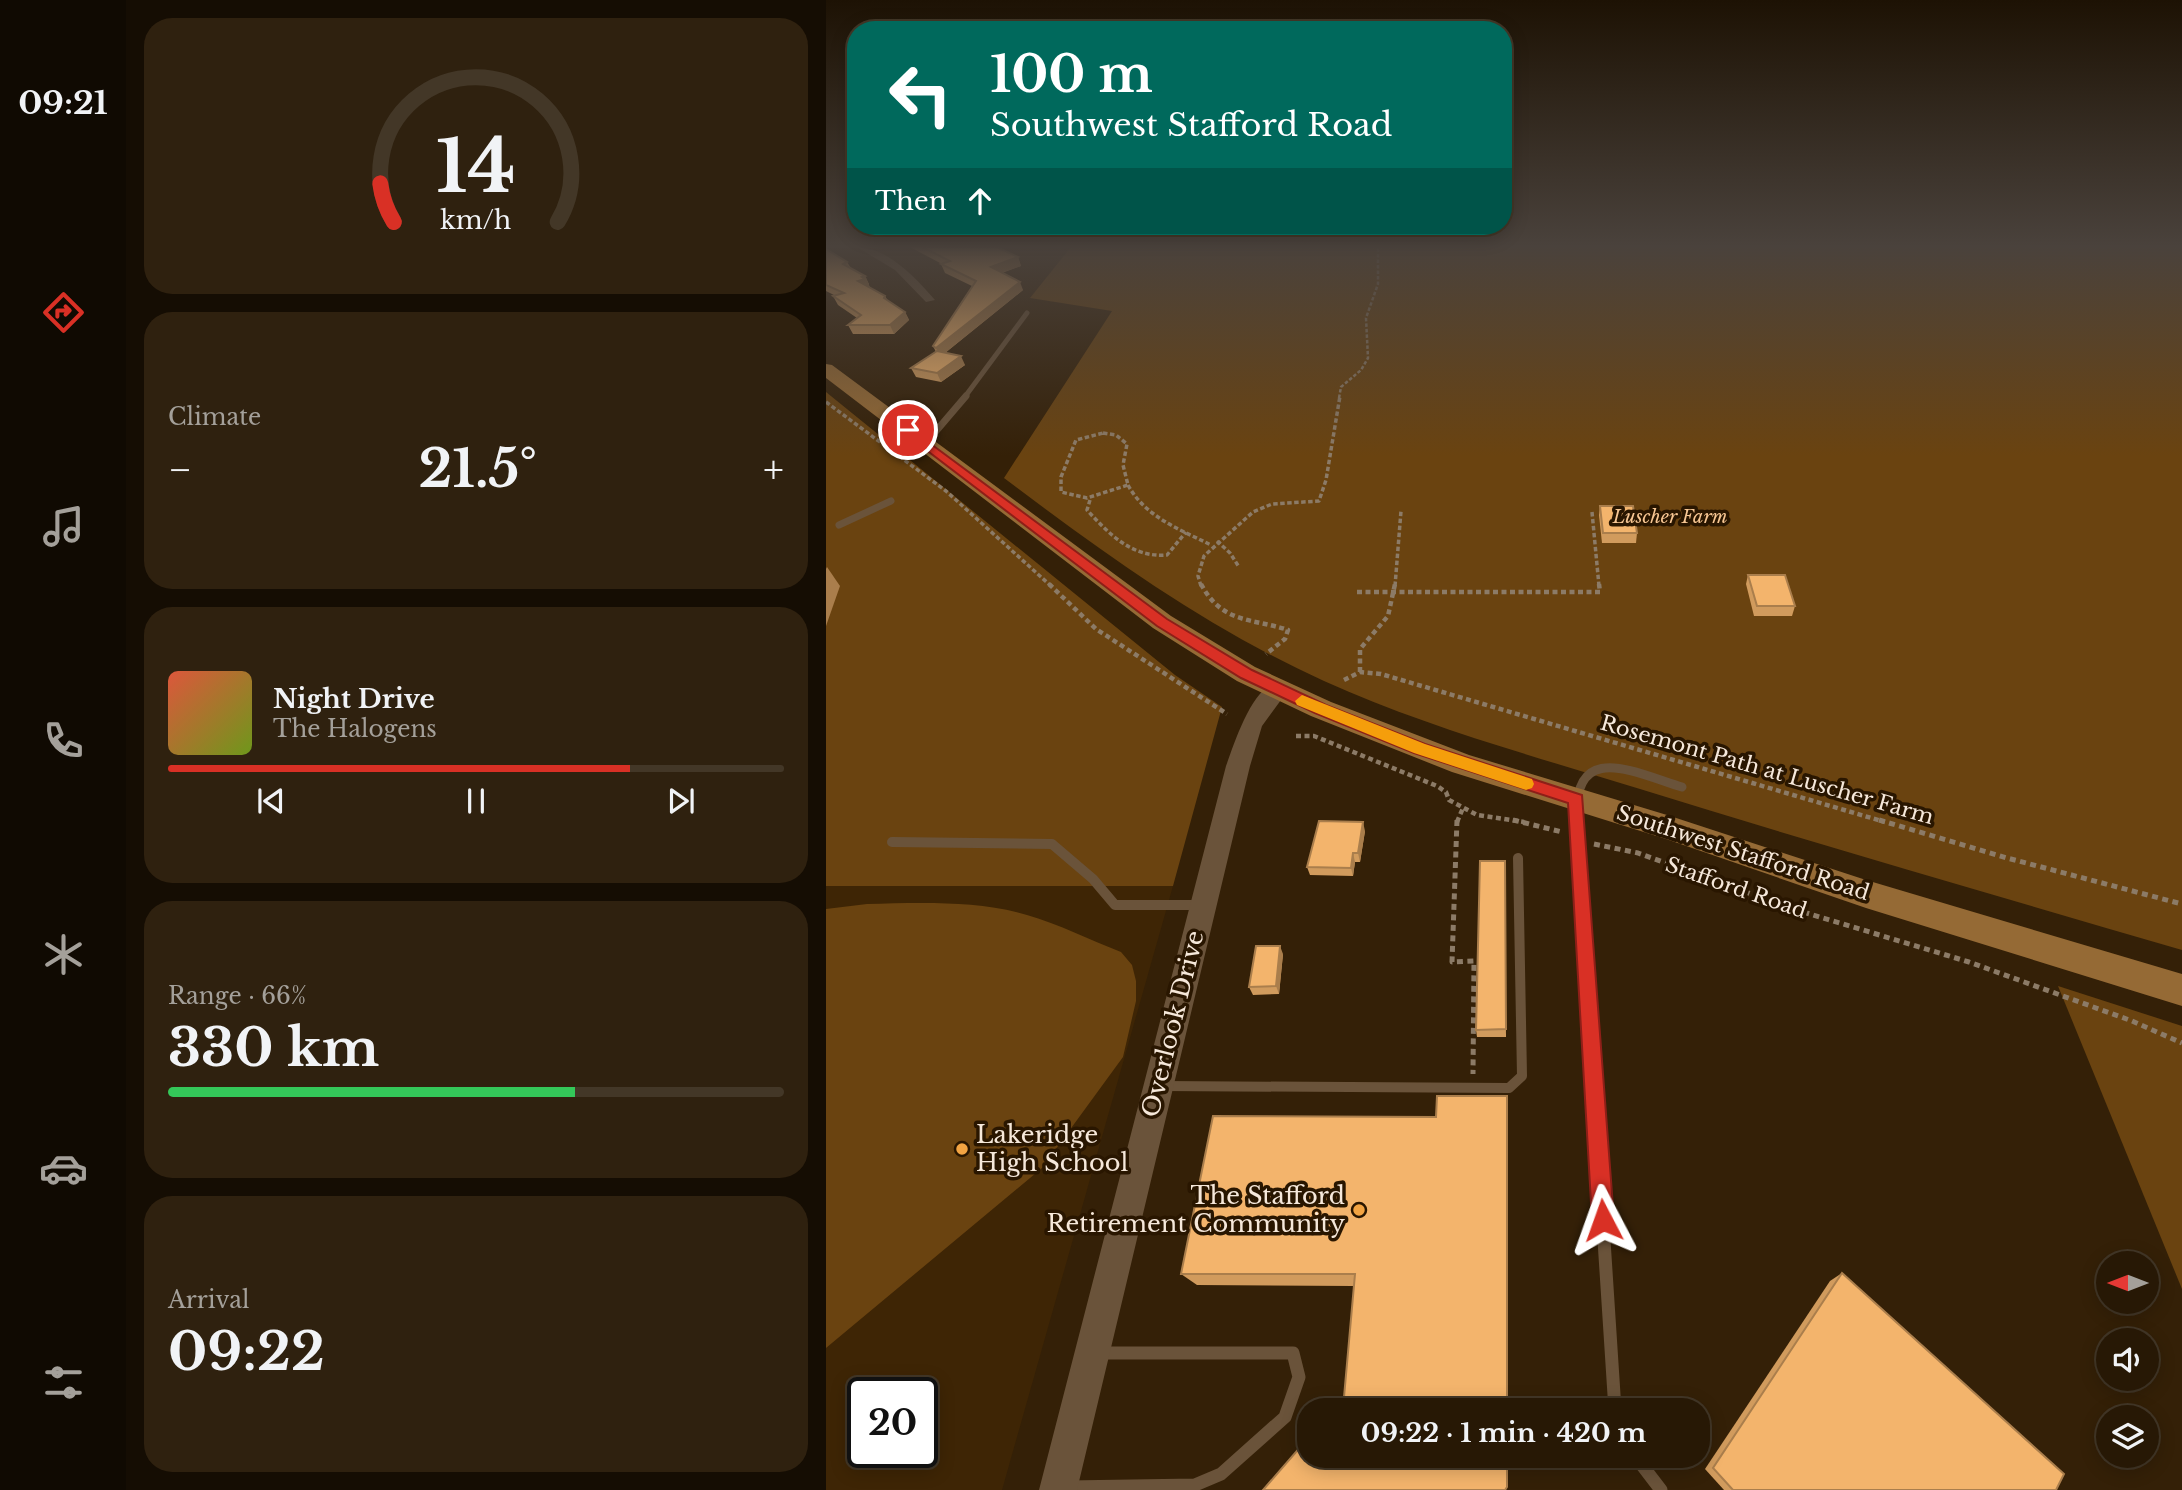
<!DOCTYPE html>
<html lang="en">
<head>
<meta charset="utf-8">
<style>
  body { margin:0; font-family:"Libre Baskerville",serif; background:#2f210f; color:#f1f3f6; height:100vh; display:flex; flex-direction:column; font-size:26px; white-space:nowrap }
  * { box-sizing:border-box; margin:0 }
  p { font-size:23px; color:#a4a09a }
  .icon { flex:none; width:38px; height:38px; fill:none; stroke:currentColor; stroke-width:2; stroke-linecap:round; stroke-linejoin:round }
  .map { position:relative; flex:1; overflow:hidden }
  .details { display:flex; flex-direction:column; gap:18px; padding:18px; background:#150d03; width:700px }
  .details>* { flex:none }
  .top-card { position:absolute; left:21px; top:21px; width:665px; height:214px; border-radius:28px; box-shadow:0 4px 18px #0003,0 0 0 2px #433727; background:#00695c; color:#fff; overflow:hidden }
  .needle { width:46px; rotate:270deg }
  .fabs { position:absolute; left:1270px; top:1251px; display:grid; gap:14px }
  .fabs a { display:grid; place-items:center; width:63px; height:63px; border-radius:50%; background:#271805; box-shadow:0 4px 18px #0003,0 0 0 2px #433727; font-size:35px }
  .speed { position:absolute; left:21px; top:1377px; display:flex; gap:14px; font-size:35px; font-weight:700; text-align:center }
  .speed>* { display:grid; place-content:center; width:91px; height:91px; border-radius:50%; background:#271805; box-shadow:0 4px 18px #0003,0 0 0 2px #433727; line-height:1 }
  .speed .limit { border:4px solid #111; border-radius:10px; background:#fff; color:#111 }
  .pin { position:absolute; display:grid; place-items:center; width:60px; height:60px; color:#fff; margin:-30px; border:4px solid #fff; border-radius:50%; box-shadow:0 2px 7px #0007 }
  .me { position:absolute; width:77px; margin:-38px; rotate:356deg; stroke-linejoin:round; filter:drop-shadow(0 0 5px #0008) }
  .turn { display:flex; align-items:center; gap:24px; height:147px; padding:0 28px; font-size:32px }
  .turn .icon { width:91px; height:91px; stroke-width:2.5 }
  .turn b { display:block; font-size:49px; line-height:60px }
  .then { display:flex; align-items:center; height:66px; padding:0 28px; background:#0003; gap:14px; font-size:26px }
  .big { font-size:52px; font-weight:700; line-height:1.1 }
  .details .card { flex:1; display:flex; flex-direction:column; justify-content:center; gap:10px; min-width:0; padding:0 24px; border-radius:28px; background:#2f210f }
  .details .dial { align-items:center; gap:0 }
  .dial svg { height:182px; overflow:visible; fill:none; stroke:#433727; stroke-width:7; stroke-linecap:round; text-anchor:middle }
  .dial text { fill:#f1f3f6; stroke:none }
  .song { display:flex; align-items:center; gap:21px }
  .cover { width:84px; height:84px; border-radius:10px; background:linear-gradient(135deg,hsl(10 70% 55%),hsl(80 70% 35%)) }
  .played { height:7px; border-radius:4px; background:linear-gradient(90deg,#d93025 75%,#433727 75%) }
  .keys { display:flex; justify-content:space-around; direction:ltr }
  .heat { display:flex; justify-content:space-between; align-items:center; font-size:38px; direction:ltr }
  .charge { height:10px; border-radius:5px; background:linear-gradient(90deg,#34c759 66%,#433727 0) }
  .trip { position:absolute; left:471px; top:1398px; width:413px; height:70px; border-radius:28px; background:#271805; box-shadow:0 4px 18px #0003,0 0 0 2px #433727; font-weight:700; line-height:70px; text-align:center }
  main { display:flex; flex:1; min-height:0 }
  .menu { display:flex; flex-direction:column; width:126px; justify-content:space-around; align-items:center; background:#100a02; color:#a4a09a }
  .menu .icon { width:49px; height:49px }
  .menu .on { color:#d93025 }
  .menu b { font-size:32px; color:#f1f3f6 }
  .map>svg:first-child { display:block }
  .built { fill:#3e2505; fill-rule:evenodd }
  .green { fill:#6a4310 }
  .lines { fill:none; stroke-linecap:round; stroke-linejoin:round }
  .path-far3 { stroke:#8c7b67; stroke-width:2.5; stroke-dasharray:3.5 2; stroke-linecap:butt }
  .path-far2 { stroke:#8c7b67; stroke-width:3.5; stroke-dasharray:4.5 2.5; stroke-linecap:butt }
  .path-far1 { stroke:#8c7b67; stroke-width:4.5; stroke-dasharray:5 3.5; stroke-linecap:butt }
  .path { stroke:#8c7b67; stroke-width:5; stroke-dasharray:6 4.5; stroke-linecap:butt }
  .service-far4 { stroke:#6a533a; stroke-width:5 }
  .service-far3 { stroke:#6a533a; stroke-width:7 }
  .service-far2 { stroke:#6a533a; stroke-width:9 }
  .service-far1 { stroke:#6a533a; stroke-width:10 }
  .service { stroke:#6a533a; stroke-width:13 }
  .minor { fill:#6a533a; fill-rule:evenodd }
  .tertiary { fill:#6a533a; fill-rule:evenodd }
  .primary { fill:#956a35; fill-rule:evenodd }
  .wall { fill:#d19b5d }
  .shaded-wall { fill:#aa7e4c }
  .building { fill:#f3b46c; stroke:#aa7e4c; stroke-width:2 }
  .route { fill:#d93025; stroke:#8d1f18; stroke-width:2 }
  .slow { fill:#f59e0b }
  .poi-dot { fill:#f3a442; stroke:#291600; stroke-width:2.5 }
  .labels { text-anchor:middle; stroke-width:7; stroke-linejoin:round; paint-order:stroke }
  .far-park-label { font-size:18px; font-style:italic; fill:#f8c793; stroke:#291600 }
  .street-label { font-size:21px; fill:#f6e8da; stroke:#291600 }
  .near-street-label { font-size:24px; fill:#f6e8da; stroke:#291600 }
  .near-poi-label { font-size:24px; fill:#f6e8da; stroke:#291600; text-anchor:start }
</style>
</head>
<body>
<main>
<nav class="menu">
<b>09:21</b>
<svg class="icon on" aria-label="directions" viewBox="0 0 24 24"><path d="M12 3l9 9-9 9-9-9zM9 14v-3h6M13 9l2 2-2 2"/></svg>
<svg class="icon" aria-label="music" viewBox="0 0 24 24"><path d="M9 18V5l10-2v13"/><circle cx="6" cy="18" r="3"/><circle cx="16" cy="16" r="3"/></svg>
<svg class="icon" aria-label="phone" viewBox="0 0 24 24"><path d="M5 4h4l2 5-3 2q2 4 5 5l2-3 5 2v4C11 20 4 13 5 4z"/></svg>
<svg class="icon" aria-label="climate" viewBox="0 0 24 24"><path d="M12 3v18M4 7l16 10M4 17L20 7"/></svg>
<svg class="icon" aria-label="car" viewBox="0 0 24 24"><path d="M5 17H2v-5l4-1 3-4h7l3 4 3 1v5h-3M9 17h6M6 11h13"/><circle cx="7" cy="17" r="2"/><circle cx="17" cy="17" r="2"/></svg>
<svg class="icon" aria-label="filters" viewBox="0 0 24 24"><path d="M4 7h16M4 17h16"/><circle cx="9" cy="7" r="2"/><circle cx="15" cy="17" r="2"/></svg>
</nav>
<section class="details">
<div class="card dial"><svg viewBox="0 0 100 80">
<path d="M14 69A42 42 0 1 1 86 69"/>
<path d="M14 69A42 42 0 0 1 8 52" stroke="#d93025"/>
<text x="50" y="56" font-size="32" font-weight="700">14</text>
<text x="50" y="72" font-size="11">km/h</text>
</svg></div>
<div class="card"><p>Climate</p>
<div class="heat"><a>−</a><b class="big">21.5°</b><a>+</a></div>
</div>
<div class="card">
<div class="song"><i class="cover"></i><div><b>Night Drive</b><p>The Halogens</p></div></div>
<div class="played"></div>
<div class="keys"><svg class="icon" aria-label="previous" viewBox="0 0 24 24"><path d="M18 5L8 12l10 7zM5 5v14"/></svg><svg class="icon" aria-label="pause" viewBox="0 0 24 24"><path d="M8 5v14M16 5v14"/></svg><svg class="icon" aria-label="next" viewBox="0 0 24 24"><path d="M6 5l10 7-10 7zM19 5v14"/></svg></div>
</div>
<div class="card"><p>Range · 66%</p><b class="big">330 km</b><div class="charge"></div></div>
<div class="card"><p>Arrival</p><b class="big">09:22</b></div>
</section>
<div class="map">
<svg width="1356" height="1490" viewBox="0 0 1356 1490">
  <rect width="100%" height="100%" fill="#342007"/>
  <!-- built -->
  <path class="built" d="M0,886H347L176,1490H0ZM37,1393H96V1452H37Z"/>
  <!-- green -->
  <g class="green">
    <path d="M245,247H1356V950C1175,897 994,845 814,789C707,756 600,727 498,681C381,628 280,555 178,478L286,311L204,298Z"/>
    <path d="M0,392L349,675L396,707L347,886H0Z"/>
    <path d="M41,904C92,903 151,900 201,915C233,924 264,940 295,952L306,965L310,981V1001L297,1057L216,1168L0,1348V909Z"/>
    <path d="M1232,986L1356,1026V1289Z"/>
  </g>
  <g class="lines">
    <!-- path-far3 -->
    <path class="path-far3" d="M513,398L515,387L535,370L542,358L540,318L552,284V247"/>
    <!-- path-far2 -->
    <g class="path-far2">
      <path d="M0,402L120,491L225,586"/>
      <path d="M277,433L290,435L301,444L297,465L302,485L261,498L235,492V477L250,440Z"/>
      <path d="M302,485C319,517 355,530 385,545"/>
      <path d="M264,500L261,510C283,534 306,558 341,555L360,532"/>
      <path d="M766,512L773,586"/>
      <path d="M391,541L404,553L413,567"/>
      <path d="M375,586L372,576L378,556L427,512L446,504L493,501L500,480L514,396"/>
      <path d="M569,586L575,511"/>
    </g>
    <!-- path-far1 -->
    <g class="path-far1">
      <path d="M223,584L270,629L401,714"/>
      <path d="M375,584C396,624 426,618 462,630L459,639L440,654"/>
      <path d="M531,592H774L773,584"/>
      <path d="M534,672V649L562,616L569,584"/>
      <path d="M518,680L534,672L555,674L1059,822"/>
      <path d="M470,736H488L611,786L620,792L623,800L651,815L698,822"/>
      <path d="M631,822L637,808"/>
    </g>
    <!-- path -->
    <g class="path">
      <path d="M631,820L626,962L648,961L647,1074"/>
      <path d="M687,820L736,832"/>
      <path d="M1053,820L1181,858L1356,904"/>
      <path d="M768,844L812,853L964,908L1143,962L1306,1021L1356,1043"/>
    </g>
    <!-- service-far4 -->
    <path class="service-far4" d="M138,398L201,313"/>
    <!-- service-far3 -->
    <g class="service-far3">
      <path d="M99,444L140,396"/>
      <path d="M13,525L65,501"/>
    </g>
    <!-- service-far2 -->
    <path class="service-far2" d="M751,822C746,740 805,771 856,787"/>
    <!-- service-far1 -->
    <g class="service-far1">
      <path d="M751,820L770,1119"/>
      <path d="M66,842L226,844L267,879L289,905H375"/>
      <path d="M337,1086L683,1088L696,1076L692,858"/>
    </g>
    <!-- service -->
    <g class="service">
      <path d="M770,1117L789,1410"/>
      <path d="M809,1456L835,1490"/>
      <path d="M242,1487L369,1485L395,1474L459,1417L473,1377L467,1353H275"/>
    </g>
    <!-- minor -->
    <path class="minor" d="M31,247C61,247 90,278 109,300L100,302L69,270Z"/>
    <!-- tertiary -->
    <path class="tertiary" d="M452,681L460,683L463,689L436,726L424,766L251,1490H213L400,766C409,742 425,689 452,681Z"/>
    <!-- primary -->
    <path class="primary" d="M0,364L6,365L345,616L429,667L505,702L643,755L841,815L1040,880L1356,974V1006L1040,908L840,839L626,772L485,716L411,681L327,628L0,378Z"/>
  </g>
  <!-- wall -->
  <g class="wall">
    <path d="M84,247H171L192,257L195,266L176,273L197,290L119,353L139,365L115,382L90,377L85,368L110,352L107,346L146,286L119,273L115,264H116Z"/>
    <path d="M0,249L21,262L25,268L39,276L43,284V287L59,296L62,301L79,312L83,320L68,334H27L22,325L31,318L12,305L7,296H10L0,291Z"/>
    <path d="M774,506L811,533L810,543H776L773,515Z"/>
    <path d="M922,575L969,606L966,616H928L920,584Z"/>
    <path d="M539,831L534,862H529L527,876L484,875L481,867Z"/>
    <path d="M679,861L680,1037H651L650,1030Z"/>
    <path d="M457,954L453,994L427,995L423,987Z"/>
    <path d="M387,1116L681,1410L518,1397L528,1286L371,1285L355,1274Z"/>
    <path d="M1016,1273L1230,1490H898L879,1469L1004,1281Z"/>
  </g>
  <!-- shaded-wall -->
  <g class="shaded-wall">
    <path d="M192,257L195,266L168,275L165,267Z"/>
    <path d="M39,276L44,287L36,290L32,281Z"/>
    <path d="M194,282L197,290L114,357L110,348Z"/>
    <path d="M79,312L83,320L68,334L64,325Z"/>
    <path d="M135,356L139,365L115,382L111,373Z"/>
    <path d="M1,567L14,586L0,626V569Z"/>
    <path d="M537,822L539,831L534,862L532,853Z"/>
    <path d="M527,853L529,862L527,876L525,868Z"/>
    <path d="M454,946L457,954L453,994L450,986Z"/>
  </g>
  <!-- building -->
  <g class="building">
    <path d="M96,247H171L192,257L165,267L194,282L110,348L107,346L150,281L115,264L124,261Z"/>
    <path d="M0,249L21,262L17,264L39,276L36,277L39,279L32,281L59,296L58,298L79,312L64,325H22L35,315L7,296L18,293L0,285Z"/>
    <path d="M111,351L135,356L111,373L85,368Z"/>
    <path d="M774,506H807L811,533H777Z"/>
    <path d="M922,575H959L969,606H931Z"/>
    <path d="M493,821L537,822L532,853H527L525,868L481,867Z"/>
    <path d="M654,861H679L680,1029L650,1030Z"/>
    <path d="M430,946H454L450,986L423,987Z"/>
    <path d="M611,1096H681V1410H507L518,1397L529,1274H355L387,1116L610,1117Z"/>
    <path d="M1016,1273L1238,1474L1230,1490H907L887,1468Z"/>
    <path d="M483,1437V1456H681V1487L679,1490H437Z"/>
  </g>
  <!-- sky -->
  <linearGradient id="sky" x2="0" y2="1"><stop stop-color="#1d1204"/><stop offset="0.54" stop-color="#4a423c"/><stop offset="1" stop-color="#4a423c" stop-opacity="0"/></linearGradient>
  <rect width="1356" height="456" fill="url(#sky)"/>
  <!-- route -->
  <path class="route" d="M82,427L341,619L426,670L500,705L599,744L756,795L788,1220L785,1228L777,1231L769,1228L766,1220L742,803L588,753L489,713L415,678L331,626L78,433L76,430Z"/>
  <!-- slow -->
  <path class="slow" d="M476,695L599,744L706,779L708,784L706,788L700,790L588,753L471,705L469,701Z"/>
  <!-- markers -->
  <g class="poi-dot">
    <circle cx="136" cy="1149" r="7"/>
    <circle cx="533" cy="1210" r="7"/>
  </g>
  <g class="labels">
    <!-- far-park labels -->
    <g class="far-park-label">
      <text x="844" y="523">Luscher Farm</text>
    </g>
    <!-- street labels -->
    <g class="street-label">
      <text transform="translate(941 770) rotate(16)" y="7">Rosemont Path at Luscher Farm</text>
      <text transform="translate(917 853) rotate(18)" y="7">Southwest Stafford Road</text>
      <text transform="translate(910 888) rotate(19)" y="7">Stafford Road</text>
    </g>
    <!-- near-street labels -->
    <g class="near-street-label">
      <text transform="translate(347 1024) rotate(-76)" y="8">Overlook Drive</text>
    </g>
    <!-- near-poi labels -->
    <g class="near-poi-label">
      <text x="150" y="1143">Lakeridge<tspan x="150" dy="28">High School</tspan></text>
      <text x="519" y="1204" text-anchor="end">The Stafford<tspan x="519" dy="28">Retirement Community</tspan></text>
    </g>
  </g>
</svg>
<div class="fabs">
<a><svg class="needle" viewBox="-14 -14 28 28"><path d="M0-13l5 13h-10z" fill="#e53935"/><path d="M0 13l5-13h-10z" fill="#a4a09a"/></svg></a>
<a><svg class="icon" aria-label="sound" viewBox="0 0 24 24"><path d="M4 9h4l5-4v14l-5-4H4zM17 9q2 3 0 6"/></svg></a>
<a><svg class="icon" aria-label="layers" viewBox="0 0 24 24"><path d="M12 4l9 5-9 5-9-5zM3 14l9 5 9-5"/></svg></a>
</div>
<div class="speed"><div class="limit">20</div></div>
<div class="pin" style="left:82px;top:430px;background:#d93025"><svg class="icon" aria-label="arrive" viewBox="0 0 24 24"><path d="M6 21V4h12l-3 4 3 4H6"/></svg></div>
<svg class="me" style="left:777px;top:1220px" viewBox="-20 -20 40 40"><path d="M0-17L14 15 0 8-14 15z" fill="#d93025" stroke="#fff" stroke-width="4"/></svg>
<div class="trip">09:22 · 1 min · 420 m</div>
<div class="top-card">
<div class="turn"><svg class="icon" aria-label="left" viewBox="0 0 24 24"><path d="M17 20v-9H6M10 6l-5 5 5 5"/></svg><div><b>100 m</b>Southwest Stafford Road</div></div>
<div class="then">Then<svg class="icon" aria-label="ahead" viewBox="0 0 24 24"><path d="M12 20V5M6 11l6-6 6 6"/></svg></div>
</div>
</div>
</main>
</body>
</html>
